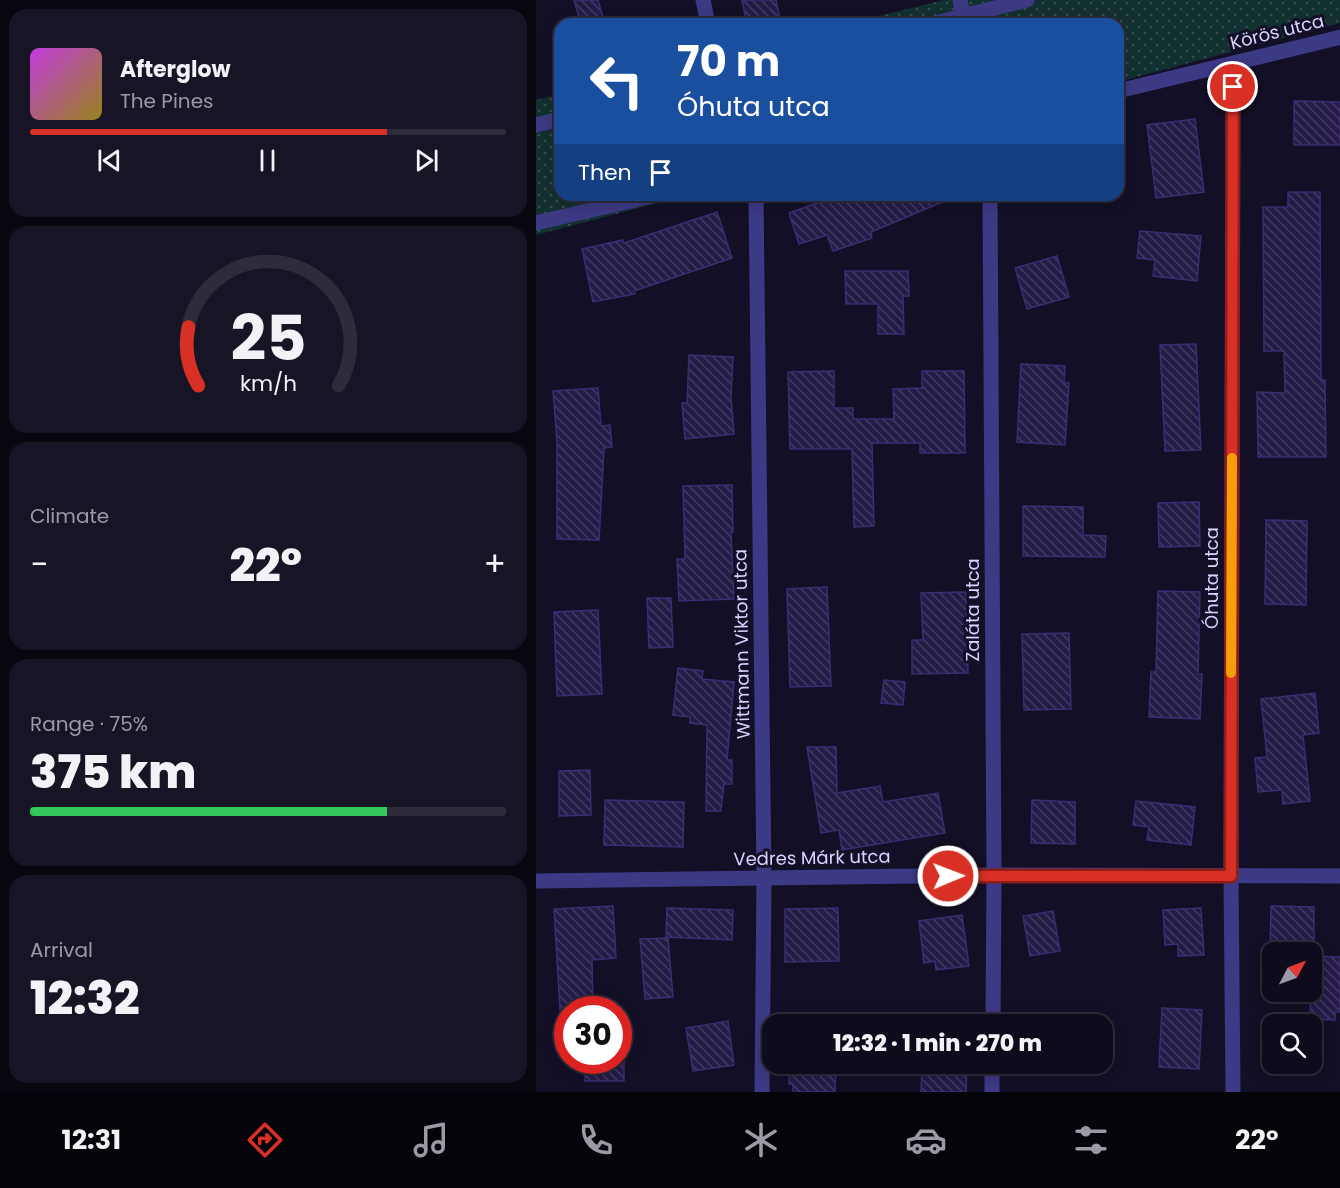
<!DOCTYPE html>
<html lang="en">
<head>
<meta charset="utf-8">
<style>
  body { margin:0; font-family:Poppins,sans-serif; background:#171425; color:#f1f3f6; height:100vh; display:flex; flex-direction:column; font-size:22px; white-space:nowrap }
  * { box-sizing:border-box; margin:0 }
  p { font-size:20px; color:#9b9ba3 }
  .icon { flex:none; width:33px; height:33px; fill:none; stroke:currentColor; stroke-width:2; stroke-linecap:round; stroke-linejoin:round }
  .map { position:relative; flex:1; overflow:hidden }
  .side { display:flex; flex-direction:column; gap:9px; padding:9px; background:#08060f; width:536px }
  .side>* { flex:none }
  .hud { position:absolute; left:18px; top:18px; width:570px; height:183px; border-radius:18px; box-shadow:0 3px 15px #0003,0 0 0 2px #2e2b3b; background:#1a4fa0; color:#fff; overflow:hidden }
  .needle { width:39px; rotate:49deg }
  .controls { position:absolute; left:726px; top:942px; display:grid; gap:12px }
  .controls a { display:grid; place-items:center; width:60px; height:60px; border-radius:12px; background:#0e0b1c; box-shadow:0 3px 15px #0003,0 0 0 2px #2e2b3b; font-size:30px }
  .speed { position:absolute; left:18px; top:996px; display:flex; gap:12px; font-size:30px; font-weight:700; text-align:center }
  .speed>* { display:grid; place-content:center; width:78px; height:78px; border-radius:50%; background:#0e0b1c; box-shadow:0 3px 15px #0003,0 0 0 2px #2e2b3b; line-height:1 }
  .speed .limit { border:9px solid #d22; background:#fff; color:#111 }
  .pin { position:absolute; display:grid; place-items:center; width:51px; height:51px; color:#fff; margin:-26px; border:3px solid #fff; border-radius:50%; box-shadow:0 2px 6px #0007 }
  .me { position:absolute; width:66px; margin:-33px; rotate:89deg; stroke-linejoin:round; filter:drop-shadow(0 0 4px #0008) }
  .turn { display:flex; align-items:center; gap:21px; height:126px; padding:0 24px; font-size:27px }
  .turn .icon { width:78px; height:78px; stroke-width:2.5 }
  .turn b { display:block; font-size:42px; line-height:51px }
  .then { display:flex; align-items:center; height:57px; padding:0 24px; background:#0003; gap:12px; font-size:22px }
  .big { font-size:45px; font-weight:800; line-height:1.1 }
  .side .card { flex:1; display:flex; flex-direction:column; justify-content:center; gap:9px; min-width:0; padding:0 21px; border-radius:18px; background:#171425 }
  .side .dial { align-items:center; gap:0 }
  .dial svg { height:156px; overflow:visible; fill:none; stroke:#2e2b3b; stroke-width:7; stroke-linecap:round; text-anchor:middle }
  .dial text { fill:#f1f3f6; stroke:none }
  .song { display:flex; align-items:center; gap:18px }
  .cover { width:72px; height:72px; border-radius:9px; background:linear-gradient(135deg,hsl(290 70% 55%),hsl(50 70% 35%)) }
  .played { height:6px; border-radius:3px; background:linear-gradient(90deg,#d93025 75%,#2e2b3b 75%) }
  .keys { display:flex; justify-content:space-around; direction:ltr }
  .heat { display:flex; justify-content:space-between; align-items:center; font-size:33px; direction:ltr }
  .charge { height:9px; border-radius:4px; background:linear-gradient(90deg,#34c759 75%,#2e2b3b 0) }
  .trip { position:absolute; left:226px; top:1014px; width:351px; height:60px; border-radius:18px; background:#0e0b1c; box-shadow:0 3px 15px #0003,0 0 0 2px #2e2b3b; font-weight:800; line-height:60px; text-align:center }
  .tab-bar { display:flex; height:96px; justify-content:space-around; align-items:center; background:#06040b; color:#9b9ba3 }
  .tab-bar .icon { width:42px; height:42px }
  .tab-bar .on { color:#d93025 }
  .tab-bar b { font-size:27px; color:#f1f3f6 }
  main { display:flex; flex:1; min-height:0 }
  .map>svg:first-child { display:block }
  .grass { fill:url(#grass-dots) }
  .building { fill:url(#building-back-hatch); stroke:#3b2d73; stroke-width:1.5 }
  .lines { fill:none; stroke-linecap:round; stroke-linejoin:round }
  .minor { stroke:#3d3a85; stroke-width:15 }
  .route-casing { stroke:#8d1f18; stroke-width:15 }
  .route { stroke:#d93025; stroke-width:10 }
  .slow { stroke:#f59e0b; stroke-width:10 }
  .labels { text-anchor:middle; stroke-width:6; stroke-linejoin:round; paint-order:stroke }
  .street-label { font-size:18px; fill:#d9d4ff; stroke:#130f26 }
</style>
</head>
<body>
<main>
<section class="side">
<div class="card">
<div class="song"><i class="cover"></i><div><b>Afterglow</b><p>The Pines</p></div></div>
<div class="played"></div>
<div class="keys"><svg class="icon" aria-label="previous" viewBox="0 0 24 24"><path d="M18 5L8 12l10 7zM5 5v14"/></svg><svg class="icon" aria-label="pause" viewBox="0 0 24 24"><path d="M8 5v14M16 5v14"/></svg><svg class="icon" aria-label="next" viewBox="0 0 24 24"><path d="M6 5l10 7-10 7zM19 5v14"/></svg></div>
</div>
<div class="card dial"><svg viewBox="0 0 100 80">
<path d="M14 69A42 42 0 1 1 86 69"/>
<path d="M14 69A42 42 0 0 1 9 39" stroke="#d93025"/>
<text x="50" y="56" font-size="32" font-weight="700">25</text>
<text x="50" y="72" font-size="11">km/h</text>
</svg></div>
<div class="card"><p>Climate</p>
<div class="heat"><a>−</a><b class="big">22°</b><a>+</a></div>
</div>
<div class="card"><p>Range · 75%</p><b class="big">375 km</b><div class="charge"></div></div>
<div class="card"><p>Arrival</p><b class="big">12:32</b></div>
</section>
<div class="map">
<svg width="805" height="1092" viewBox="0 0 805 1092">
  <defs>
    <pattern id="grass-dots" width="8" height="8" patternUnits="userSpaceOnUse" patternTransform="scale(1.5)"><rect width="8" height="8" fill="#12302f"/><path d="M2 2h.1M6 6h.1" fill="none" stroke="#344d4e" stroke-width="1.8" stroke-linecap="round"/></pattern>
    <pattern id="building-back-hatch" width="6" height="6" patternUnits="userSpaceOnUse" patternTransform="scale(1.5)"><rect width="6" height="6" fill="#241b47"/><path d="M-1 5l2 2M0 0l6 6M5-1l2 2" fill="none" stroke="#433b63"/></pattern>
  </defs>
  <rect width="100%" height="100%" fill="#130f26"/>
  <!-- grass -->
  <g class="grass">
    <path d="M408,0H805L804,23L582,82V24H310Z"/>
    <path d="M24,94V195H152L0,235V100Z"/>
  </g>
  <!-- building -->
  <g class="building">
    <path d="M38,0H62L69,24H45Z"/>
    <path d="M206,0H240L245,24H211Z"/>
    <path d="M758,101L804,102V145H758Z"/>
    <path d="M659,119L668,192L620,198L611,125Z"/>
    <path d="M752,192H784L785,380H789L790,457H722L721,392L749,393L748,351H728L727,207H752Z"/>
    <path d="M279,195H423L335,232L336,238L297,251L291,235L263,244L253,213L281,203Z"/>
    <path d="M181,212L196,258L98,291L99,294L57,302L46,249L87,240L88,243Z"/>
    <path d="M604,231L665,236L661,281L617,276L619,260L601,258Z"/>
    <path d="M521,256L533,297L491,309L479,268Z"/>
    <path d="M309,271H372L373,296H367L368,334H342V304H310Z"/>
    <path d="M660,344L665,450L629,451L624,345Z"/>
    <path d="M153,355L197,357L195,397L198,434L149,439L146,403H151Z"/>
    <path d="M485,364L529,366L528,383H533L529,445L481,442Z"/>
    <path d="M298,371V408H317V419H358L357,389L386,388V371H428L429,453H384V443H336L338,526L318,527L316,449H254L252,372Z"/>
    <path d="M62,388L65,426L74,425L76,447L68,448L63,540L21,539V441L17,391Z"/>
    <path d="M196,485L197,532H195L198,599L143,601L141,559H149L147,486Z"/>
    <path d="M663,502L664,546L623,547L622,503Z"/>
    <path d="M487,506L547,507V535L570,536L569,557L487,556Z"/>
    <path d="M730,520L771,521L770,605L729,604Z"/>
    <path d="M291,587L295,686L254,687L251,589Z"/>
    <path d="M622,591L664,592L662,674H666L664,719L613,717L615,672H620Z"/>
    <path d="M430,592L432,673L376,674V640H387L385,593Z"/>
    <path d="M111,598H135L137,647L113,648Z"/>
    <path d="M62,610L66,694L21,696L18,612Z"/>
    <path d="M533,633L535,709L488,710L486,634Z"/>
    <path d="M142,668L167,671L166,679L198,682L191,760H196V784H188L185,811H170L171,725L154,723V717L137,715Z"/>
    <path d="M348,680L369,682L367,705L345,703Z"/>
    <path d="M779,693L783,733L767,735L774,801L747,804L746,790L722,792L719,758L731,757L725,699Z"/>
    <path d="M271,747H300L301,793L344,786L347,802L402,793L409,833L306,850L303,830L285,833Z"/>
    <path d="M54,770L55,815L23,816V771Z"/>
    <path d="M69,800L148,802L147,847L68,845Z"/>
    <path d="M496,800L539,802V844L495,843Z"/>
    <path d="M600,801L659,807L655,845L611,840L613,827L597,825Z"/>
    <path d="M77,906L80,958L56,960L57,1010H24L18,909Z"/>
    <path d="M735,906L778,907V952L734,951Z"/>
    <path d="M131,908L197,910L196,940L130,937Z"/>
    <path d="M302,908L303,961L249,962V909Z"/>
    <path d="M665,908L668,955L642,956V944L629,945L627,910Z"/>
    <path d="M517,911L524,951L494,956L487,916Z"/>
    <path d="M426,915L433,966L400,970L399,961L388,963L383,921Z"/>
    <path d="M132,938L137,997L109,999L104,939Z"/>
    <path d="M776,956L804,957V1012H799V1020L774,1019Z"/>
    <path d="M626,1008L666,1010L663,1069L623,1067Z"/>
    <path d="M192,1021L198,1065L157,1071L150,1028Z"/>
    <rect x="49" y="1060" width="39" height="21"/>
    <path d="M254,1064H300L299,1092H257V1084H253Z"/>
    <path d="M386,1064H431L430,1092H385Z"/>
  </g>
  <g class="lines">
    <!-- minor -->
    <g class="minor">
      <path d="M167,0L172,24"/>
      <path d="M424,0L427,15"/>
      <path d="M396,24L491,0"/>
      <path d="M697,64L695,876L697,1092"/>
      <path d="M582,91L805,37"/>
      <path d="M0,125L24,119"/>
      <path d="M220,195L228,879L226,1092"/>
      <path d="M454,195L458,875L457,1024"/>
      <path d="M0,223L120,195"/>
      <path d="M0,881L458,875L805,876"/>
      <path d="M456,1092V1064"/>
    </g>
  </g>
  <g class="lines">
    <!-- route casing -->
    <g class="route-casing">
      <path id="route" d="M412,876H695L697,87"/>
    </g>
    <!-- route -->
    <use href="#route" class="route"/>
    <!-- slow -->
    <path class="slow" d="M695,673L696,458"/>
  </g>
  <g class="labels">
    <!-- street labels -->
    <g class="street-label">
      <text transform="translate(741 32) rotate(-14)" y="6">Körös utca</text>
      <text transform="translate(676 578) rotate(-90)" y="6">Óhuta utca</text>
      <text transform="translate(437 610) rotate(-90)" y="6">Zaláta utca</text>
      <text transform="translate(206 644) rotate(-91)" y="6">Wittmann Viktor utca</text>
      <text transform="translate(276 858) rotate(-1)" y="6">Vedres Márk utca</text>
    </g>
  </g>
</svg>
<div class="controls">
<a><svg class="needle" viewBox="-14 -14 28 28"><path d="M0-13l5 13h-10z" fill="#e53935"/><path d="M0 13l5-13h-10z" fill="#9b9ba3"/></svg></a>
<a><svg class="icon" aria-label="search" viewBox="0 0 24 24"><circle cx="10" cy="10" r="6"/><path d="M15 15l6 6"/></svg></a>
</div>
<div class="speed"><div class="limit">30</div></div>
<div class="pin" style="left:697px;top:87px;background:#d93025"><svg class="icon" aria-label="arrive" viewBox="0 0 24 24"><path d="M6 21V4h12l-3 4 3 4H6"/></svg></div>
<svg class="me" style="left:412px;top:876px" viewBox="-20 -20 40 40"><circle r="17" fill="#d93025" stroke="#fff" stroke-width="3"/><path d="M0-11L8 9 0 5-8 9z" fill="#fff"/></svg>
<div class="trip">12:32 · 1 min · 270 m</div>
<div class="hud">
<div class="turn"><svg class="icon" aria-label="left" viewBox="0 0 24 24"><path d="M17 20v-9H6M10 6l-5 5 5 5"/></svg><div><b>70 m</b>Óhuta utca</div></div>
<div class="then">Then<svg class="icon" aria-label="arrive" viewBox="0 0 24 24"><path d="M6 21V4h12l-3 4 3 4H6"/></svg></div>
</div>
</div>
</main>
<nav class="tab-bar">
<b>12:31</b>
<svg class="icon on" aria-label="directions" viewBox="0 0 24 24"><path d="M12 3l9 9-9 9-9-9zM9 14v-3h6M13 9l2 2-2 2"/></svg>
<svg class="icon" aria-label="music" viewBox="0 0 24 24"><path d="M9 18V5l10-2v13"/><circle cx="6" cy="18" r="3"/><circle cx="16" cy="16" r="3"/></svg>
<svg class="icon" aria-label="phone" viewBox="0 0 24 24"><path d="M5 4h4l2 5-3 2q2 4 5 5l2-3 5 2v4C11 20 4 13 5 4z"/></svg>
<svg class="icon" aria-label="climate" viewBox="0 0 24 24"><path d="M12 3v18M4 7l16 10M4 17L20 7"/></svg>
<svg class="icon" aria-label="car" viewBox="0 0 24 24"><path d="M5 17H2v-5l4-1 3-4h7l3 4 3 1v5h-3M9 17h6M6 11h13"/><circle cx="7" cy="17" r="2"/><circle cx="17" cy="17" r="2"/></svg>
<svg class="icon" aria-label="filters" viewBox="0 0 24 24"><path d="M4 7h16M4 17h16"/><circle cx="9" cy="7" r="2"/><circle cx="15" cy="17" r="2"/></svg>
<b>22°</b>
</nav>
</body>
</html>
